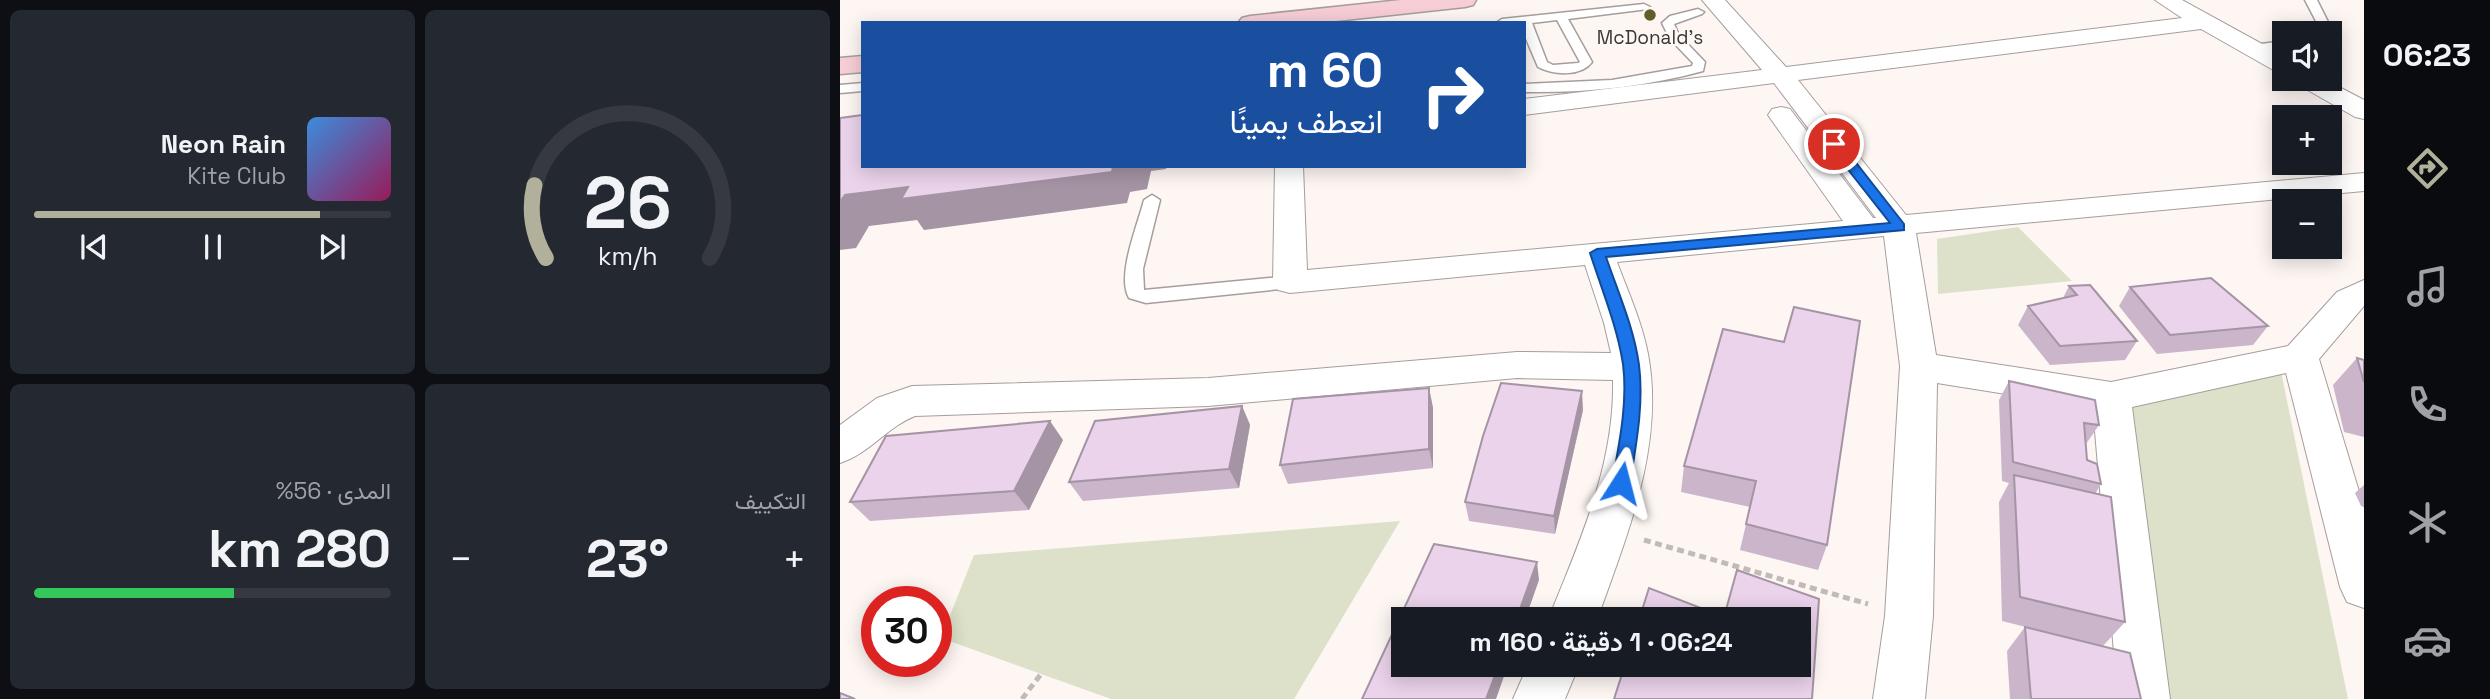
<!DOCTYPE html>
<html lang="ar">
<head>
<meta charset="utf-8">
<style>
  body { margin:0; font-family:"Space Grotesk",Vazirmatn,sans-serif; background:#242831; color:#f1f3f6; direction:rtl; height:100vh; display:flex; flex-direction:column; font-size:26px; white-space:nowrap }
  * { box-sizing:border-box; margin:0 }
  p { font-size:23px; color:#9ea1a6 }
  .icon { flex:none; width:38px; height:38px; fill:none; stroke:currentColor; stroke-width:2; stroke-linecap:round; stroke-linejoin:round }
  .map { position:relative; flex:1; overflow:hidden; direction:ltr }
  .panel { display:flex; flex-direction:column; gap:10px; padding:10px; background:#0d0f14; width:840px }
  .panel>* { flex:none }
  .hud { position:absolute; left:21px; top:21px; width:665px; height:147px; border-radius:0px; box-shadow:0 4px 18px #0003; direction:rtl; background:#1a4fa0; color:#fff; overflow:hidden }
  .controls { position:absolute; left:1432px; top:21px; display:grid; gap:14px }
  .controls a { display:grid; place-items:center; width:70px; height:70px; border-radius:0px; background:#171b24; box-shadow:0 4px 18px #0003; font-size:35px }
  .speed { position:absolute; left:21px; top:586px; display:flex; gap:14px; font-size:35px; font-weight:700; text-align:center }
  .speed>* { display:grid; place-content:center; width:91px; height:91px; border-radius:50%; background:#171b24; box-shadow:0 4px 18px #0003; line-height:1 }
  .speed .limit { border:10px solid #d22; background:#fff; color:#111 }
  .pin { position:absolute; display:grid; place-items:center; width:60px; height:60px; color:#fff; margin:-30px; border:4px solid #fff; border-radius:50%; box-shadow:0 2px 7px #0007 }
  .me { position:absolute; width:77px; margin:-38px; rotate:9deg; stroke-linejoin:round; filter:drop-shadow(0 0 5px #0008) }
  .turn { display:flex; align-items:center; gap:24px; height:147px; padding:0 28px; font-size:32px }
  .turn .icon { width:91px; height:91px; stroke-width:2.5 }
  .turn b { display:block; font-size:49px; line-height:60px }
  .big { font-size:52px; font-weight:600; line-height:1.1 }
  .panel .tile { flex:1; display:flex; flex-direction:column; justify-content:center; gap:10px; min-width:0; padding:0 24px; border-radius:10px; background:#242831 }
  .panel .dial { align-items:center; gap:0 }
  .dial svg { height:182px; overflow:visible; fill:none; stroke:#363941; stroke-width:7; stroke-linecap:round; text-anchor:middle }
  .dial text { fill:#f1f3f6; stroke:none }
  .song { display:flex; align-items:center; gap:21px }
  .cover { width:84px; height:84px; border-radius:10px; background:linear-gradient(135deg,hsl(210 70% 55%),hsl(330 70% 35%)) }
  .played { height:7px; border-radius:4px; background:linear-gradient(90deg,#b1b09a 80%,#363941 80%) }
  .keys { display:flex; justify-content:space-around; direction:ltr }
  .heat { display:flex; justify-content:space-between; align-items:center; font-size:38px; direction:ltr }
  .charge { height:10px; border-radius:5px; background:linear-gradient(90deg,#34c759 56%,#363941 0) }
  .panel .tiles { flex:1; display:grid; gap:10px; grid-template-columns:repeat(2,1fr) }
  .trip { position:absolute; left:551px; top:607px; width:420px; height:70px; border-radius:0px; background:#171b24; box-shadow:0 4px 18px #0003; font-weight:600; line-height:70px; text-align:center; direction:rtl }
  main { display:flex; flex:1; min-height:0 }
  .tabs { display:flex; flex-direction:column; width:126px; justify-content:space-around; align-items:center; background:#090b0e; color:#9ea1a6 }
  .tabs .icon { width:49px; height:49px }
  .tabs .active { color:#b1b09a }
  .tabs b { font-size:32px; color:#f1f3f6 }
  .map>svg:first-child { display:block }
  .green { fill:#dee1c9 }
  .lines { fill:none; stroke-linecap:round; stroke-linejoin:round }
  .lane-casing { stroke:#a59e9c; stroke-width:3 }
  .street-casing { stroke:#a59e9c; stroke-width:2 }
  .secondary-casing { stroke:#a59e9c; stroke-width:3 }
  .path { stroke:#c0bab8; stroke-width:5; stroke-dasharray:7 4.5; stroke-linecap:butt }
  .lane { fill:#fff; fill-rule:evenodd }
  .street { fill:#fff; fill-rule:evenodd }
  .secondary { fill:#f8ced6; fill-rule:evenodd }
  .wall { fill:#cab5ca }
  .shaded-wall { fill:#a494a4 }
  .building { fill:#ebd3eb; stroke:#a494a4; stroke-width:2 }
  .route { fill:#1a73e8; stroke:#114b97; stroke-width:2 }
  .poi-dot { fill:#625d29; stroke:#fdf6f3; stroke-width:2.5 }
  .labels { text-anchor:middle; stroke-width:5; stroke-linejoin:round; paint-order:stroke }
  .far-poi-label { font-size:19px; fill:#393635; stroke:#fdf6f3 }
</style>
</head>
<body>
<main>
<nav class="tabs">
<b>06:23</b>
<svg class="icon active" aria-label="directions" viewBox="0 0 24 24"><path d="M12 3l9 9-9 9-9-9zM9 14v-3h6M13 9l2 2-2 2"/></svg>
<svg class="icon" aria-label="music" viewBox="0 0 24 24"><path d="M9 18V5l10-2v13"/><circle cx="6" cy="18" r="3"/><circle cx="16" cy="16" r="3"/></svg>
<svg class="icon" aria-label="phone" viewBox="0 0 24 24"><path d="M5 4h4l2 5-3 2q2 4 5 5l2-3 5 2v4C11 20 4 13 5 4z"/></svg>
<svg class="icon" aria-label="climate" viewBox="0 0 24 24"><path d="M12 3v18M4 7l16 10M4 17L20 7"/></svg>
<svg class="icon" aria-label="car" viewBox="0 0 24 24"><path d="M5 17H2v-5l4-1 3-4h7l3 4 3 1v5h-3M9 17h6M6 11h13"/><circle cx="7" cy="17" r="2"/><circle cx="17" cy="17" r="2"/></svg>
</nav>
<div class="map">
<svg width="1524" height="699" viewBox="0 0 1524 699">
  <rect width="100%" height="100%" fill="#fdf6f3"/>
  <!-- green -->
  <g class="green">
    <path d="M1178,227L1232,281L1098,294L1097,239Z"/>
    <path d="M1438,357L1508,699H1317L1271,391Z"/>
    <path d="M560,521L454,699H271L101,638L134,555Z"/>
  </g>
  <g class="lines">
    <!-- lane casing -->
    <g class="lane-casing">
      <g id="lane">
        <path d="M1465,0H1477L1490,26L1483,33H1470L1478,25Z"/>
        <path d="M804,4L810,7L808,9L728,19L752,62C741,77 713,75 698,67L684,34V23H656L662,19ZM717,20L740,62L738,63L713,65L707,62L692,23Z"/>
        <path d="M858,9L864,12L862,14L834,24L839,35L865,62L863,71C805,87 744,93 684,92V84L772,80L852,66L853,63L830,39L822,23L830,16Z"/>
        <path d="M1444,41V49L1413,53L1407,49L1413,45Z"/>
        <path d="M23,83V91L0,93V85Z"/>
        <path d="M312,195L320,200L303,269L304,290L450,276L459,282L450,288L306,303L289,298C276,276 298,224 304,200Z"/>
      </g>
    </g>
    <!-- street casing -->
    <g class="street-casing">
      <g id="street">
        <path d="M862,0H885L946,67L1342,18L1315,0H1342L1444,56V73L1435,71L1361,29L958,80L1066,215L1524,173V191L1076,233L1096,355L1271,382L1448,346L1497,292L1524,280V306L1479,359L1524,508V608L1507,602L1500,587L1446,373L1292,407L1330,699H1278L1253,408L1097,383L1093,616L1085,699H1033L1045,616L1060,366L1044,236L777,262C788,292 802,322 808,354C825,445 787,535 757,620H708C739,543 775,465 773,380L677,378L368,406L75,416C47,427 29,454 0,463V425L37,398L72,386L368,378L677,352L771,353L764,323L745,265L450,293L438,290L433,282L435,166H463L467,270L1003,221L928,115L932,109L941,107L950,109L1033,218H1036L934,83L684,115V99L922,70Z"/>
        <path d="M1454,79H1484L1524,100V119L1515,117L1457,84Z"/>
        <path d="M688,665H739L725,699H673Z"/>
      </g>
    </g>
    <!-- secondary casing -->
    <g class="secondary-casing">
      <g id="secondary">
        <path d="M561,0H636L633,5L625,7L477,23H398L402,18L410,16Z"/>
        <path d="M23,56V72L0,74V58Z"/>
      </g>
    </g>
    <!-- path -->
    <g class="path">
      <path d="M804,540L1028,604"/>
      <path d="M182,699L201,674"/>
    </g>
    <!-- lane -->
    <use href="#lane" class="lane"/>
    <!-- street -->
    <use href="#street" class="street"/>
    <!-- secondary -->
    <use href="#secondary" class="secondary"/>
  </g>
  <!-- wall -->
  <g class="wall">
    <path d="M1229,286L1297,341L1285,360L1210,365L1178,325L1188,306L1223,298Z"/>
    <path d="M1290,287L1428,326L1413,345L1317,354L1279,306Z"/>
    <path d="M883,329L987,545L978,570L900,550L910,507L841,492L844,466Z"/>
    <path d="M1517,358L1524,360V437L1504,432L1493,385Z"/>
    <path d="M1169,381L1259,425L1246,444L1247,460L1261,484L1255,494L1285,622L1263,646L1162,621L1159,502L1169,483L1162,481L1159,400Z"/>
    <path d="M589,388L593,408V468L448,484L440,465Z"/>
    <path d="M402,406L410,425L399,488L243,501L229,482Z"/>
    <path d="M743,410L715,534L629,521L625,502Z"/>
    <path d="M223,440L189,510L30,521L10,502Z"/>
    <path d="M1524,485V507L1521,506L1515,493Z"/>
    <path d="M1185,627L1301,699H1170L1167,651Z"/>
  </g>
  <!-- shaded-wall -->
  <g class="shaded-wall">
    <path d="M93,166H327L326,169L311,171L307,189L290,192L287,203L84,230L77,220L29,226L16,248L0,250V202L5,195Z"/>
    <path d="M589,388L593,408V468L589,449Z"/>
    <path d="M742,391L743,410L715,534L714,516Z"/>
    <path d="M402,406L410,425L399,488L389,469Z"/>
    <path d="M210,421L223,440L189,510L174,491Z"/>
    <path d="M697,562L699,580L685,620H676Z"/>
    <path d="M659,665H668L656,699H646Z"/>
  </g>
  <!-- building -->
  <g class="building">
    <path d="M23,115V166H273L272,172L61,199L68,187L5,195L0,202V118Z"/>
    <path d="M1371,278L1428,326L1330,335L1290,287Z"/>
    <path d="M1250,285L1297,341L1220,346L1188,306L1237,295L1229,286Z"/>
    <path d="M954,307L1020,321L987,545L906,524L916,481L844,466L883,329L944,342Z"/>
    <path d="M1517,358L1524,360V382Z"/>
    <path d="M1169,381L1255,400L1259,425L1244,423L1247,460L1257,464L1261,484L1173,462Z"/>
    <path d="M661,383L742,391L714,516L625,502L643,436Z"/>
    <path d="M589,388V449L440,465L453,399Z"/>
    <path d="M402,406L389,469L229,482L255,421Z"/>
    <path d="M210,421L174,491L10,502L46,436Z"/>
    <path d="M1174,475L1271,497L1285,622L1180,597Z"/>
    <path d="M594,544L697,562L676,620H564V665H659L646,699H522Z"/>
    <path d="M897,570L979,599L972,699H774L785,665H959V620H799L809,588L884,617Z"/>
    <path d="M1185,627L1290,653L1301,699H1191Z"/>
    <path d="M0,693L15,699H0Z"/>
  </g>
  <!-- route -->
  <path class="route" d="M994,140L999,141L1064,224V230L766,257C778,292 794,328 799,365C804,404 796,445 790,483L788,489L781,491L775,489L772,483C779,445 788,403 783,364C777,326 762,290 750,253L757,249L1050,223L988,144Z"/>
  <!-- markers -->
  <circle class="poi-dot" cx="810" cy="15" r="7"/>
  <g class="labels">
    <!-- far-poi labels -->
    <g class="far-poi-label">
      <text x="810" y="44">McDonald's</text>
    </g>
  </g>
</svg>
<div class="controls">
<a><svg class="icon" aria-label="sound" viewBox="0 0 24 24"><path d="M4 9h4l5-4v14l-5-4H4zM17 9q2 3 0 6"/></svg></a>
<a>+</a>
<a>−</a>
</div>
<div class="speed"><div class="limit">30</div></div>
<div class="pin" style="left:994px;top:144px;background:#d93025"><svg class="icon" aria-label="arrive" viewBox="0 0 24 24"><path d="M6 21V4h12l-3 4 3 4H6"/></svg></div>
<svg class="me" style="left:781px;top:483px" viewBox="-20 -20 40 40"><path d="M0-17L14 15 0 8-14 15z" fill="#1a73e8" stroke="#fff" stroke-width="4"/></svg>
<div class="trip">06:24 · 1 دقيقة · 160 m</div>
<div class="hud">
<div class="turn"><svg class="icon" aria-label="right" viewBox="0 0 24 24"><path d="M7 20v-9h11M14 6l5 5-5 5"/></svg><div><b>60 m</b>انعطف يمينًا</div></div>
</div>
</div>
<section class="panel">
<div class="tiles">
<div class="tile dial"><svg viewBox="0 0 100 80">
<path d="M14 69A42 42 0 1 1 86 69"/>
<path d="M14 69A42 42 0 0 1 9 37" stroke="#b1b09a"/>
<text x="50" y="56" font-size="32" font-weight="700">26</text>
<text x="50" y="72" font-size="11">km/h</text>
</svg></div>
<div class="tile">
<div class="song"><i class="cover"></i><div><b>Neon Rain</b><p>Kite Club</p></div></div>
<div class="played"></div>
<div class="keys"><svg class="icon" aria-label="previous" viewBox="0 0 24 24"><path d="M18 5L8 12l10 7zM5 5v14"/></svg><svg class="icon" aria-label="pause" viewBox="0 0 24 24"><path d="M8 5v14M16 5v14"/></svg><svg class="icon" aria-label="next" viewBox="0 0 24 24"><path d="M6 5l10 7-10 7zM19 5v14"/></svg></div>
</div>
<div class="tile"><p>التكييف</p>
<div class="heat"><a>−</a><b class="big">23°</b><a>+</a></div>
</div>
<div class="tile"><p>المدى · 56%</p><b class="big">280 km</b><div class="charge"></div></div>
</div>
</section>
</main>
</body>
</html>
